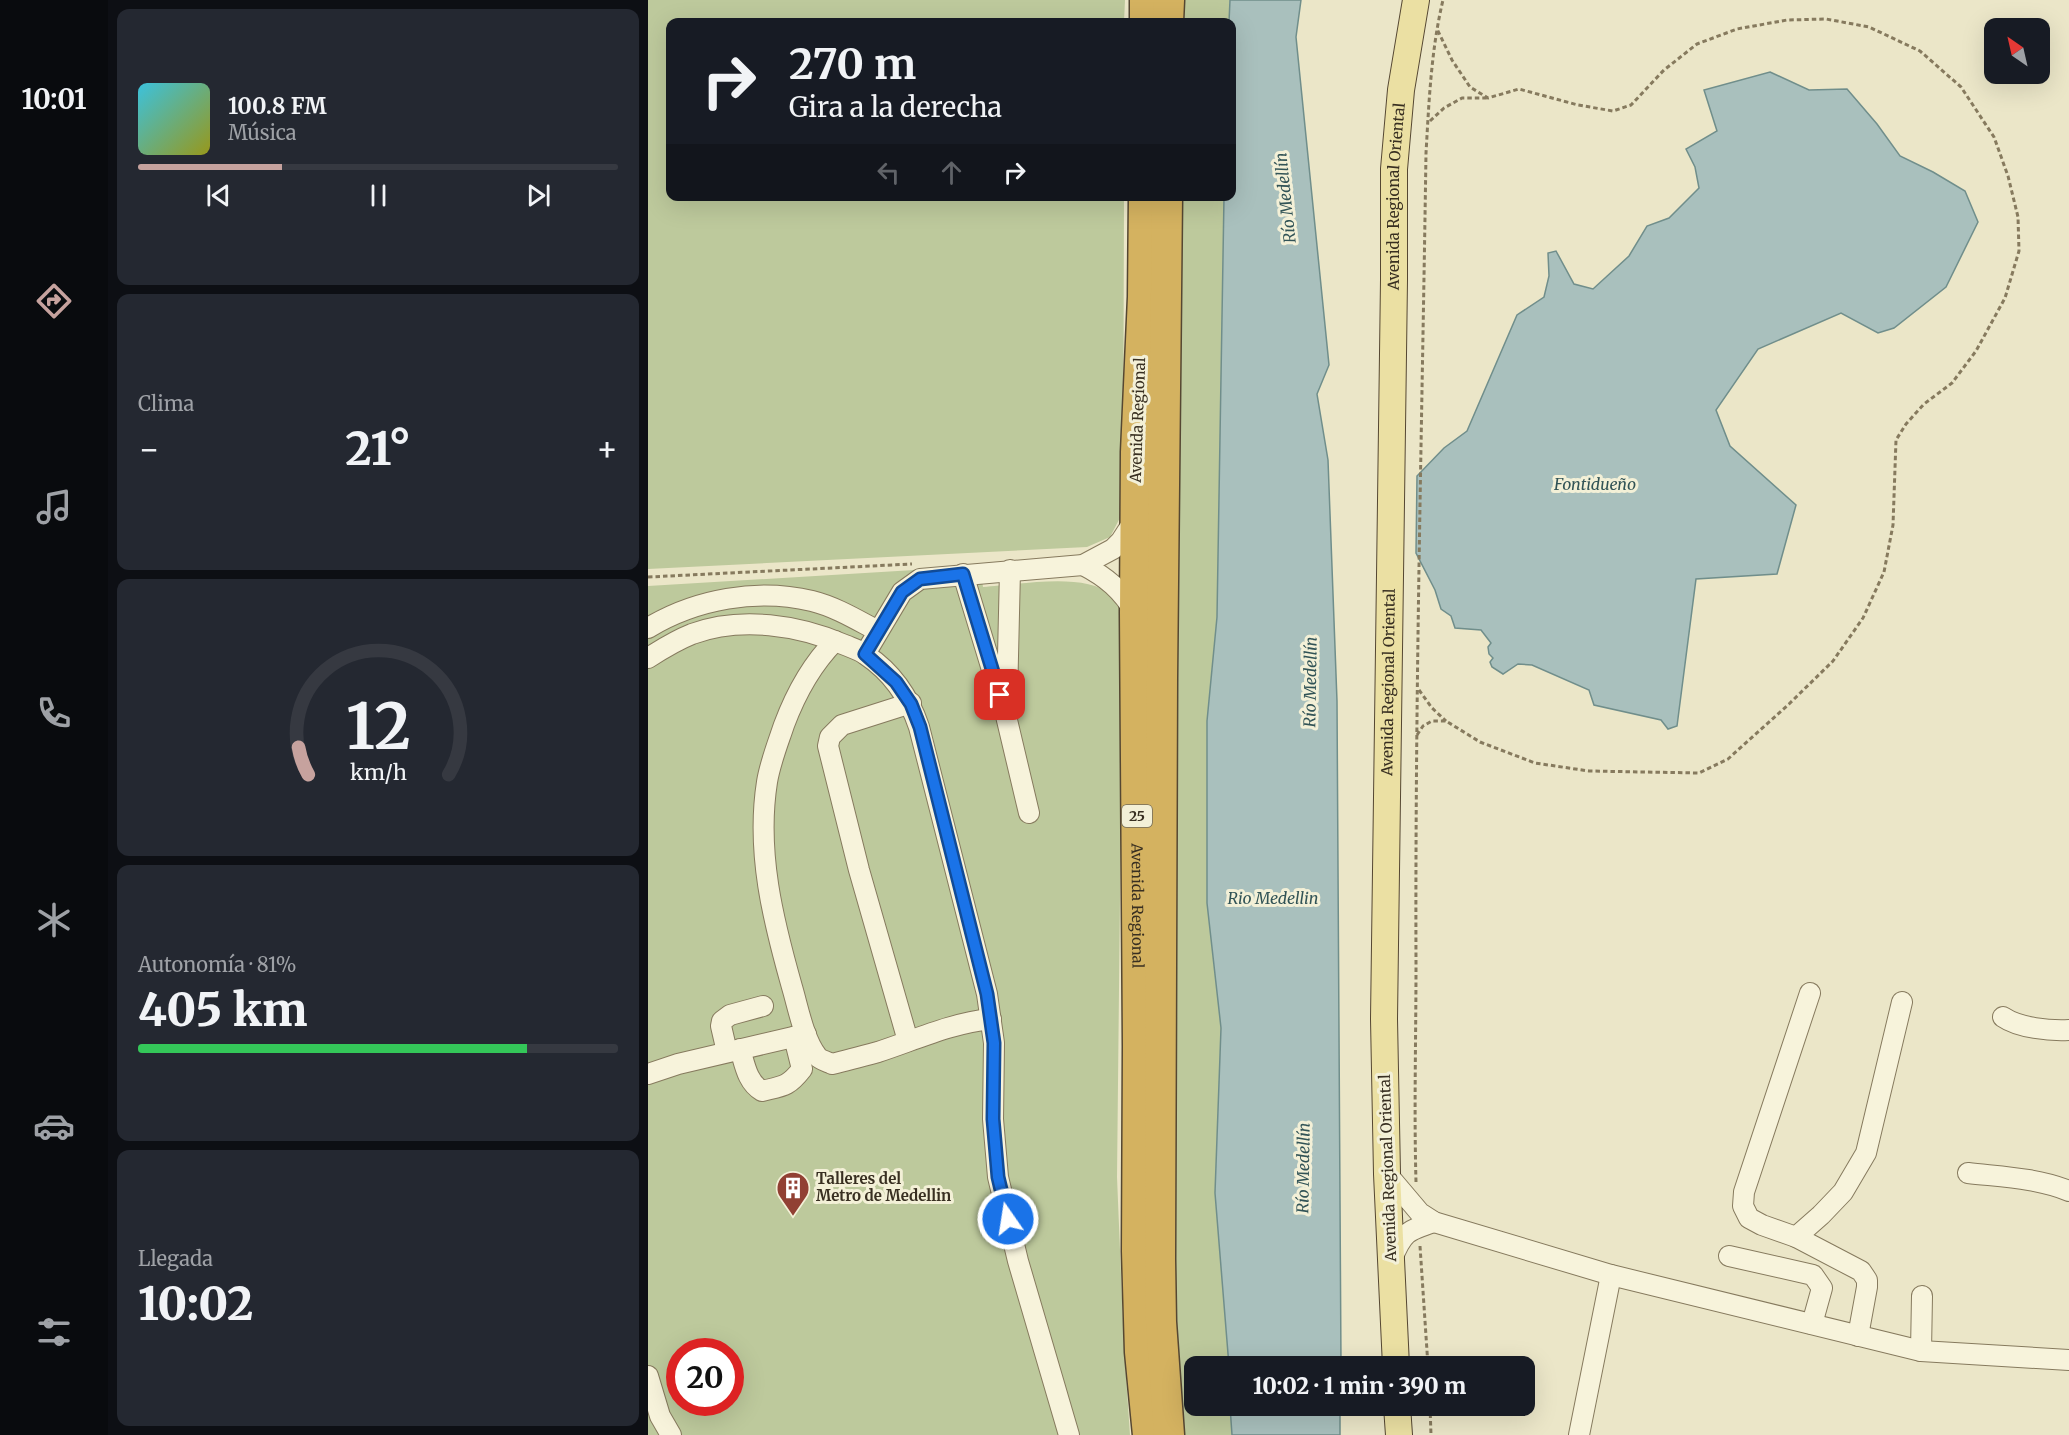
<!DOCTYPE html>
<html lang="es">
<head>
<meta charset="utf-8">
<style>
  body { margin:0; font-family:Merriweather,serif; background:#242831; color:#f1f3f6; height:100vh; display:flex; flex-direction:column; font-size:22px; white-space:nowrap }
  * { box-sizing:border-box; margin:0 }
  p { font-size:20px; color:#9ea1a6 }
  .icon { flex:none; width:33px; height:33px; fill:none; stroke:currentColor; stroke-width:2; stroke-linecap:round; stroke-linejoin:round }
  .map { position:relative; flex:1; overflow:hidden }
  .side { display:flex; flex-direction:column; gap:9px; padding:9px; background:#0d0f14; width:540px }
  .side>* { flex:none }
  .hud { position:absolute; left:18px; top:18px; width:570px; height:183px; border-radius:12px; box-shadow:0 6px 24px #0002; background:#171b24; color:#f1f3f6; overflow:hidden }
  .needle { width:39px; rotate:326deg }
  .controls { position:absolute; left:1336px; top:18px; display:grid; gap:12px }
  .controls a { display:grid; place-items:center; width:66px; height:66px; border-radius:12px; background:#171b24; box-shadow:0 6px 24px #0002; font-size:30px }
  .speed { position:absolute; left:18px; top:1338px; display:flex; gap:12px; font-size:30px; font-weight:700; text-align:center }
  .speed>* { display:grid; place-content:center; width:78px; height:78px; border-radius:50%; background:#171b24; box-shadow:0 6px 24px #0002; line-height:1 }
  .speed .limit { border:9px solid #d22; background:#fff; color:#111 }
  .pin { position:absolute; display:grid; place-items:center; width:51px; height:51px; color:#fff; margin:-26px; border-radius:12px; box-shadow:0 3px 9px #0006 }
  .me { position:absolute; width:66px; margin:-33px; rotate:347deg; stroke-linejoin:round; filter:drop-shadow(0 0 4px #0008) }
  .turn { display:flex; align-items:center; gap:21px; height:126px; padding:0 24px; font-size:27px }
  .turn .icon { width:78px; height:78px; stroke-width:2.5 }
  .turn b { display:block; font-size:42px; line-height:51px }
  .lanes { display:flex; align-items:center; height:57px; padding:0 24px; background:#0003; justify-content:center; gap:30px; direction:ltr }
  .lanes .off { opacity:.35 }
  .big { font-size:45px; font-weight:800; line-height:1.1 }
  .side .widget { flex:1; display:flex; flex-direction:column; justify-content:center; gap:9px; min-width:0; padding:0 21px; border-radius:12px; background:#242831 }
  .side .dial { align-items:center; gap:0 }
  .dial svg { height:156px; overflow:visible; fill:none; stroke:#363941; stroke-width:7; stroke-linecap:round; text-anchor:middle }
  .dial text { fill:#f1f3f6; stroke:none }
  .song { display:flex; align-items:center; gap:18px }
  .cover { width:72px; height:72px; border-radius:9px; background:linear-gradient(135deg,hsl(190 70% 55%),hsl(60 70% 35%)) }
  .played { height:6px; border-radius:3px; background:linear-gradient(90deg,#c6a29e 30%,#363941 30%) }
  .keys { display:flex; justify-content:space-around; direction:ltr }
  .heat { display:flex; justify-content:space-between; align-items:center; font-size:33px; direction:ltr }
  .charge { height:9px; border-radius:4px; background:linear-gradient(90deg,#34c759 81%,#363941 0) }
  .trip { position:absolute; left:536px; top:1356px; width:351px; height:60px; border-radius:12px; background:#171b24; box-shadow:0 6px 24px #0002; font-weight:800; line-height:60px; text-align:center }
  main { display:flex; flex:1; min-height:0 }
  .tabs { display:flex; flex-direction:column; width:108px; justify-content:space-around; align-items:center; background:#090b0e; color:#9ea1a6 }
  .tabs .icon { width:42px; height:42px }
  .tabs .current { color:#c6a29e }
  .tabs b { font-size:27px; color:#f1f3f6 }
  .map>svg:first-child { display:block }
  .green { fill:#bdc99c; fill-rule:evenodd }
  .water { fill:#a9c0bd; stroke:#708e8b; stroke-width:1.5 }
  .lines { fill:none; stroke-linecap:round; stroke-linejoin:round }
  .minor-casing { stroke:#867a5e; stroke-width:22 }
  .major-casing { stroke:#554732; stroke-width:28 }
  .highway-casing { stroke:#554732; stroke-width:33 }
  .path { stroke:#867a5e; stroke-width:3; stroke-dasharray:4.5 3; stroke-linecap:butt }
  .minor { stroke:#f7f3db; stroke-width:20 }
  .major { stroke:#ebe0a3; stroke-width:26 }
  .highway { stroke:#d4b260; stroke-width:30 }
  .route-casing { stroke:#114b97; stroke-width:15 }
  .route { stroke:#1a73e8; stroke-width:10 }
  .labels { text-anchor:middle; stroke-width:6; stroke-linejoin:round; paint-order:stroke }
  .shield { fill:#f3f0d7; stroke:#706958; stroke-width:1.5 }
  .shield-label { font-size:14px; font-weight:bold; fill:#382f21 }
  .street-label { font-size:15px; fill:#382f21; stroke:#f3f0d7 }
  .poi-label { font-size:15px; font-weight:bold; fill:#382f21; stroke:#f3f0d7; text-anchor:start }
  .water-label { font-size:16px; font-style:italic; fill:#315356; stroke:#f3f0d7 }
</style>
</head>
<body>
<main>
<nav class="tabs">
<b>10:01</b>
<svg class="icon current" aria-label="directions" viewBox="0 0 24 24"><path d="M12 3l9 9-9 9-9-9zM9 14v-3h6M13 9l2 2-2 2"/></svg>
<svg class="icon" aria-label="music" viewBox="0 0 24 24"><path d="M9 18V5l10-2v13"/><circle cx="6" cy="18" r="3"/><circle cx="16" cy="16" r="3"/></svg>
<svg class="icon" aria-label="phone" viewBox="0 0 24 24"><path d="M5 4h4l2 5-3 2q2 4 5 5l2-3 5 2v4C11 20 4 13 5 4z"/></svg>
<svg class="icon" aria-label="climate" viewBox="0 0 24 24"><path d="M12 3v18M4 7l16 10M4 17L20 7"/></svg>
<svg class="icon" aria-label="car" viewBox="0 0 24 24"><path d="M5 17H2v-5l4-1 3-4h7l3 4 3 1v5h-3M9 17h6M6 11h13"/><circle cx="7" cy="17" r="2"/><circle cx="17" cy="17" r="2"/></svg>
<svg class="icon" aria-label="filters" viewBox="0 0 24 24"><path d="M4 7h16M4 17h16"/><circle cx="9" cy="7" r="2"/><circle cx="15" cy="17" r="2"/></svg>
</nav>
<section class="side">
<div class="widget">
<div class="song"><i class="cover"></i><div><b>100.8 FM</b><p>Música</p></div></div>
<div class="played"></div>
<div class="keys"><svg class="icon" aria-label="previous" viewBox="0 0 24 24"><path d="M18 5L8 12l10 7zM5 5v14"/></svg><svg class="icon" aria-label="pause" viewBox="0 0 24 24"><path d="M8 5v14M16 5v14"/></svg><svg class="icon" aria-label="next" viewBox="0 0 24 24"><path d="M6 5l10 7-10 7zM19 5v14"/></svg></div>
</div>
<div class="widget"><p>Clima</p>
<div class="heat"><a>−</a><b class="big">21°</b><a>+</a></div>
</div>
<div class="widget dial"><svg viewBox="0 0 100 80">
<path d="M14 69A42 42 0 1 1 86 69"/>
<path d="M14 69A42 42 0 0 1 9 55" stroke="#c6a29e"/>
<text x="50" y="56" font-size="32" font-weight="700">12</text>
<text x="50" y="72" font-size="11">km/h</text>
</svg></div>
<div class="widget"><p>Autonomía · 81%</p><b class="big">405 km</b><div class="charge"></div></div>
<div class="widget"><p>Llegada</p><b class="big">10:02</b></div>
</section>
<div class="map">
<svg width="1421" height="1435" viewBox="0 0 1421 1435">
  <rect width="100%" height="100%" fill="#ebe6c8"/>
  <!-- green -->
  <g class="green">
    <path d="M0,0H477L476,22H22V196L476,197L475,512L462,537L439,547L0,569Z"/>
    <path d="M530,0H582L581,22H530Z"/>
    <path d="M529,197H576L569,617L559,721V903L573,1028L567,1193L581,1366H546V1406H582L584,1435H531L526,1341Z"/>
    <path d="M332,566L335,587C368,585 438,571 463,595C468,600 471,609 475,615L469,1177L476,1347L482,1435H0V586ZM32,1352H82V1402H32Z"/>
  </g>
  <!-- water -->
  <g class="water">
    <path d="M582,0H653L648,37L681,365L669,394L680,460L689,701L693,1366H581L567,1193L573,1028L559,903V721L569,617L576,197L584,196V22H581Z"/>
    <path d="M1122,72L1161,90L1199,89L1229,124L1252,156L1285,172L1317,191L1330,222L1298,287L1246,328L1230,333L1193,313L1110,349L1068,410L1082,446L1148,505L1129,574L1048,579L1029,726L1020,729L1013,720L946,705L941,690L884,665L870,664L855,674L844,667L842,662L845,658L841,654L840,647L843,643L833,630L807,628L803,616L793,609L787,590L768,553L769,476L796,448L819,431L869,315L896,297L901,276L900,253L908,251L926,284L945,289L981,256L999,226L1021,218L1051,188L1047,167L1038,149L1069,131L1056,90Z"/>
    <path d="M582,1406H692V1435H584Z"/>
  </g>
  <g class="lines">
    <!-- minor casing -->
    <g class="minor-casing">
      <g id="minor">
        <path d="M435,565C458,577 474,590 487,613"/>
        <path d="M315,574L358,716L381,813"/>
        <path d="M0,628C48,599 109,588 164,601C188,607 209,620 230,631"/>
        <path d="M187,641C163,665 148,693 136,725C130,743 122,763 119,782C108,852 125,920 144,987C150,1007 156,1040 169,1056C172,1060 180,1062 184,1064C200,1060 215,1056 230,1052C267,1040 303,1023 343,1019"/>
        <path d="M217,654L254,592L272,579L435,565L465,549L473,541L486,521"/>
        <path d="M0,658C14,649 29,640 44,634C93,616 151,625 197,645C204,648 212,650 218,655C245,673 261,697 271,727L339,994L346,1043L345,1119L350,1177L370,1261L421,1435"/>
        <path d="M359,699L362,570"/>
        <path d="M1162,993L1096,1192L1095,1206L1101,1218L1114,1225L1148,1237L1213,1271L1219,1280V1287L1210,1336"/>
        <path d="M1355,1017C1371,1028 1402,1031 1421,1030"/>
        <path d="M260,1041L211,870L180,746L182,737L194,725L263,703"/>
        <path d="M92,1049C97,1065 99,1082 114,1091C135,1086 140,1087 154,1069L146,1037"/>
        <path d="M79,1052L73,1026L74,1021L82,1015L115,1006"/>
        <path d="M0,1074L30,1064L158,1034"/>
        <path d="M1320,1173C1354,1177 1389,1178 1421,1191"/>
        <path d="M739,1174L772,1213L786,1222L963,1275L1273,1351L1421,1360"/>
        <path d="M1148,1237L1173,1215L1195,1192L1218,1153L1254,1002"/>
        <path d="M1081,1256L1165,1275L1174,1288L1164,1324"/>
        <path d="M744,1259C755,1232 759,1231 786,1222"/>
        <path d="M1273,1351L1274,1296"/>
        <path d="M0,1376L12,1416L23,1435"/>
        <path d="M931,1435L963,1275"/>
      </g>
    </g>
    <!-- major casing -->
    <g class="major-casing">
      <g id="major">
        <path id="s1" d="M748,1366L739,1174L736,1019L746,280V169L753,90L768,0"/>
        <path d="M749,1406L751,1435"/>
      </g>
    </g>
    <!-- highway casing -->
    <g class="highway-casing">
      <g id="highway">
        <path d="M497,22V0"/>
        <path d="M520,22L521,0"/>
        <path id="s2" d="M496,196L495,297L488,452L487,613L490,1046L489,1251L492,1352L500,1435"/>
        <path d="M519,196L514,678L512,1259L513,1322L521,1435"/>
      </g>
    </g>
    <!-- path -->
    <g class="path">
      <path d="M782,121L796,108L814,98H840"/>
      <path d="M0,577L264,564"/>
      <path d="M771,690L784,708L798,721"/>
      <path d="M769,735L775,726L784,721H798L832,742L887,763L941,771L1051,773L1080,759L1141,704L1185,661L1215,618L1236,572L1245,525L1248,440L1258,424L1276,404L1304,383L1328,351L1357,298L1371,251L1370,217L1360,176L1346,137L1313,87L1272,51L1221,27L1178,19L1139,20L1089,29L1049,44L1016,70L983,105L965,111L930,105L871,89L840,98L822,87L804,60L789,29"/>
      <path d="M768,1182C766,1110 768,1037 768,965C767,694 774,424 778,153C781,102 783,50 795,0"/>
      <path d="M772,1246L780,1366"/>
      <path d="M782,1406L783,1435"/>
    </g>
    <!-- minor -->
    <use href="#minor" class="minor"/>
    <!-- major -->
    <use href="#major" class="major"/>
    <!-- highway -->
    <use href="#highway" class="highway"/>
  </g>
  <g class="lines">
    <!-- route casing -->
    <g class="route-casing">
      <path id="route" d="M352,695L315,574L272,579L254,592L217,654L248,682L263,704L272,727L339,994L346,1043L345,1119L350,1177L360,1219"/>
    </g>
    <!-- route -->
    <use href="#route" class="route"/>
  </g>
  <!-- icons -->
  <defs>
    <g id="building-pin" transform="scale(1.725)"><path d="M0 17L-7.5 6A9.5 9.5 0 1 1 7.5 6Z" fill="#914033" stroke="#f3f0d7"/><path d="M-4-6H4V6H1V3H-1V6H-4ZM-2.5-4.3h1.7v1.8h-1.7ZM.8-4.3h1.7v1.8H.8ZM-2.5-1h1.7V.8h-1.7ZM.8-1h1.7V.8H.8Z" fill="#fff"/></g>
  </defs>
  <g fill-rule="evenodd">
    <use href="#building-pin" x="145" y="1188"/>
  </g>
  <g class="labels">
    <!-- shield labels -->
    <rect class="shield" x="474" y="805" width="30" height="22" rx="4.5"/>
    <g class="shield-label">
      <text x="489" y="821">25</text>
    </g>
    <!-- street labels -->
    <g class="street-label">
      <text dy="5" stroke="none"><textPath href="#s1" startOffset="1170">Avenida Regional Oriental</textPath></text>
      <text transform="translate(490 420) rotate(-88)" y="5">Avenida Regional</text>
      <text dy="5" stroke="none"><textPath href="#s1" startOffset="684">Avenida Regional Oriental</textPath></text>
      <text dy="5" stroke="none"><textPath href="#s2" startOffset="710">Avenida Regional</textPath></text>
      <text transform="translate(740 1168) rotate(-92)" y="5">Avenida Regional Oriental</text>
    </g>
    <!-- poi labels -->
    <g class="poi-label">
      <text x="168" y="1184">Talleres del<tspan x="168" dy="17">Metro de Medellin</tspan></text>
    </g>
    <!-- water labels -->
    <g class="water-label">
      <text transform="translate(637 198) rotate(-96)" y="6">Río Medellín</text>
      <text x="947" y="490">Fontidueño</text>
      <text transform="translate(662 682) rotate(-89)" y="6">Río Medellín</text>
      <text x="625" y="904">Rio Medellin</text>
      <text transform="translate(655 1168) rotate(-89)" y="6">Río Medellín</text>
    </g>
  </g>
</svg>
<div class="controls">
<a><svg class="needle" viewBox="-14 -14 28 28"><path d="M0-13l5 13h-10z" fill="#e53935"/><path d="M0 13l5-13h-10z" fill="#9ea1a6"/></svg></a>
</div>
<div class="speed"><div class="limit">20</div></div>
<div class="pin" style="left:352px;top:695px;background:#d93025"><svg class="icon" aria-label="arrive" viewBox="0 0 24 24"><path d="M6 21V4h12l-3 4 3 4H6"/></svg></div>
<svg class="me" style="left:360px;top:1219px" viewBox="-20 -20 40 40"><circle r="17" fill="#1a73e8" stroke="#fff" stroke-width="3"/><path d="M0-11L8 9 0 5-8 9z" fill="#fff"/></svg>
<div class="trip">10:02 · 1 min · 390 m</div>
<div class="hud">
<div class="turn"><svg class="icon" aria-label="right" viewBox="0 0 24 24"><path d="M7 20v-9h11M14 6l5 5-5 5"/></svg><div><b>270 m</b>Gira a la derecha</div></div>
<div class="lanes"><svg class="icon off" aria-label="left" viewBox="0 0 24 24"><path d="M17 20v-9H6M10 6l-5 5 5 5"/></svg><svg class="icon off" aria-label="ahead" viewBox="0 0 24 24"><path d="M12 20V5M6 11l6-6 6 6"/></svg><svg class="icon" aria-label="right" viewBox="0 0 24 24"><path d="M7 20v-9h11M14 6l5 5-5 5"/></svg></div>
</div>
</div>
</main>
</body>
</html>
